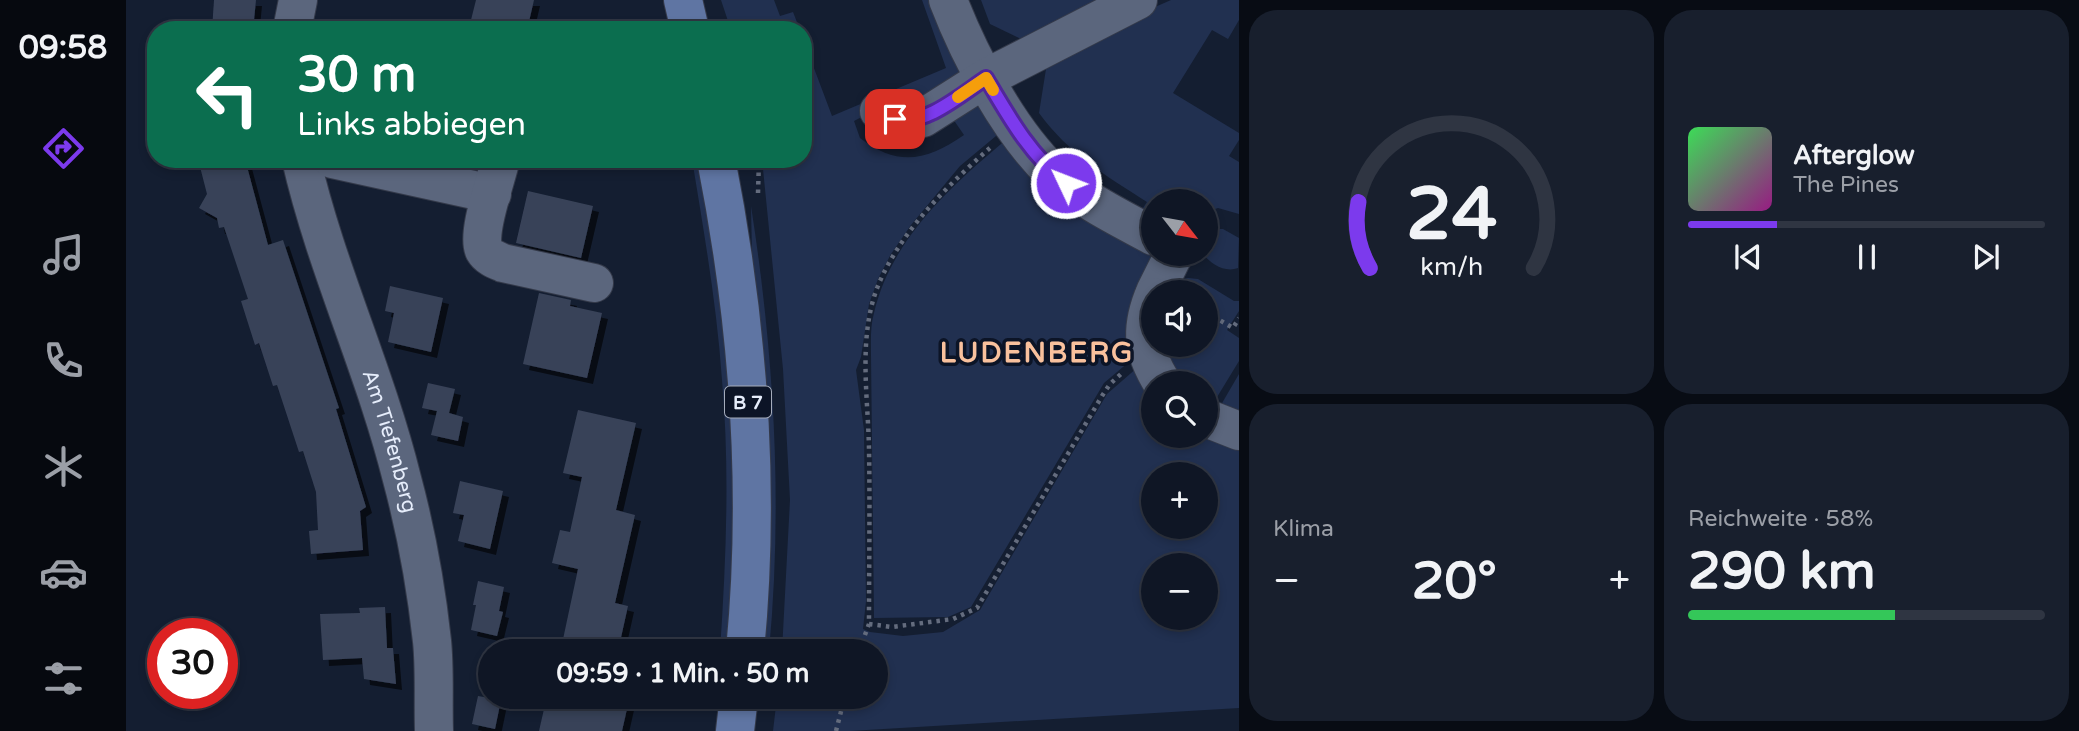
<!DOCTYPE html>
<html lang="de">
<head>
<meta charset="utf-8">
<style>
  body { margin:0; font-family:"Varela Round",sans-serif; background:#181f2d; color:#f1f3f6; height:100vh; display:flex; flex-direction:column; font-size:26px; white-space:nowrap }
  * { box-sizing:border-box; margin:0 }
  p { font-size:23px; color:#9b9fa7 }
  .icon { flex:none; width:38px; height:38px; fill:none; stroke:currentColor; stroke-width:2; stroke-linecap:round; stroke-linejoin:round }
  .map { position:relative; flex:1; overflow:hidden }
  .panel { display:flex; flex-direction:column; gap:10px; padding:10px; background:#080c14; width:840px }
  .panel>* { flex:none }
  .hud { position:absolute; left:21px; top:21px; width:665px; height:147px; border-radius:28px; box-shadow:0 4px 10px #0003,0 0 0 2px #2f3542; background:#0b6e4f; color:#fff; overflow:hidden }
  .needle { width:46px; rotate:121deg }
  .tools { position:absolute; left:1015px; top:189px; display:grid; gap:14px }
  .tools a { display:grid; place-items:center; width:77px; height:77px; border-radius:50%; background:#0f1625; box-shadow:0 4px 10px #0003,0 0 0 2px #2f3542; font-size:35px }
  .speed { position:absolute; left:21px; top:618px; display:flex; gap:14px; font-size:35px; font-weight:700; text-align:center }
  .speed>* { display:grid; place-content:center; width:91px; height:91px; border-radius:50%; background:#0f1625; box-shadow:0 4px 10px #0003,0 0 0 2px #2f3542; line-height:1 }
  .speed .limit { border:10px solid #d22; background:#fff; color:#111 }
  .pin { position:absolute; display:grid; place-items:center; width:60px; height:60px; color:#fff; margin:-30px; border-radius:14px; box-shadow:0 4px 10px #0006 }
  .me { position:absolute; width:77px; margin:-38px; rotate:313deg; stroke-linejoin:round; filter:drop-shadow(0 0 5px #0008) }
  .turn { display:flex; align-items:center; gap:24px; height:147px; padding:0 35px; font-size:32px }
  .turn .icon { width:91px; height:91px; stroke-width:2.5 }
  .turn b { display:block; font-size:49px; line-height:60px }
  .big { font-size:52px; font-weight:700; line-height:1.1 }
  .panel .widget { flex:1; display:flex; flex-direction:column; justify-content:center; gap:10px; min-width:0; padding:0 24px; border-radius:28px; background:#181f2d }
  .panel .dial { align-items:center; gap:0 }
  .dial svg { height:182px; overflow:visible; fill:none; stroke:#2f3542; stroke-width:7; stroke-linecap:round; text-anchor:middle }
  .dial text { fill:#f1f3f6; stroke:none }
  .song { display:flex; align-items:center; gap:21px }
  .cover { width:84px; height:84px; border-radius:10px; background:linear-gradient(135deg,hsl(130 70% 55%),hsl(310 70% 35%)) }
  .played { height:7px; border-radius:4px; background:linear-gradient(90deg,#7c3aed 25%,#2f3542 25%) }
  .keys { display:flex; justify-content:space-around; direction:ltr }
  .heat { display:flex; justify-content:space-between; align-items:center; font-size:38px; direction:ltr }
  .charge { height:10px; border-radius:5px; background:linear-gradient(90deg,#34c759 58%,#2f3542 0) }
  .panel .tiles { flex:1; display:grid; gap:10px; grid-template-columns:repeat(2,1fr) }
  .trip { position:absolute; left:352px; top:639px; width:410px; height:70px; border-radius:35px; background:#0f1625; box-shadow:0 4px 10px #0003,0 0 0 2px #2f3542; font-weight:700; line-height:70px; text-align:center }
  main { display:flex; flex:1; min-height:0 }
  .dock { display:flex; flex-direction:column; width:126px; justify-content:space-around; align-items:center; background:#06090f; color:#9b9fa7 }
  .dock .icon { width:49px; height:49px }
  .dock .on { color:#7c3aed }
  .dock b { font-size:32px; color:#f1f3f6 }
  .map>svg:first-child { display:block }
  .green { fill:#213050; fill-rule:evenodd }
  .building { fill:#384258; filter:url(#shadow) }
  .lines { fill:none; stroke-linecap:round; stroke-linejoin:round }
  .minor-casing { stroke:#343a4a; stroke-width:40 }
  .major-casing { stroke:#343a4a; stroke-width:40 }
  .path { stroke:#646c7e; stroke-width:4.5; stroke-dasharray:3.5 5; stroke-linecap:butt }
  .minor { stroke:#5b667d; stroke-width:38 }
  .major { stroke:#5f75a3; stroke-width:38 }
  .route-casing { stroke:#51269a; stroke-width:18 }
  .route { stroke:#7c3aed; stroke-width:12 }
  .slow { stroke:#f59e0b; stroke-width:12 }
  .labels { text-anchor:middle; stroke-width:7; stroke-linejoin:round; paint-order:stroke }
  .shield { fill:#0c1426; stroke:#a5acbb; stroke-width:2 }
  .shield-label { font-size:19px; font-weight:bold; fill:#e6edfb }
  .street-label { font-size:21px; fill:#e6edfb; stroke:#0c1426 }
  .district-label { font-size:28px; font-weight:bold; letter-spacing:2px; fill:#f9c19d; stroke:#0c1426 }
</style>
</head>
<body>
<main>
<nav class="dock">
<b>09:58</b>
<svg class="icon on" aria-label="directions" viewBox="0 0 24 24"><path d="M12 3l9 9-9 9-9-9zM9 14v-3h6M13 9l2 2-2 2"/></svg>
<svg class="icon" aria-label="music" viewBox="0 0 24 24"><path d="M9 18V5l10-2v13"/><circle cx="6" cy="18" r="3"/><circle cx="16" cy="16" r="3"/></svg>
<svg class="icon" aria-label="phone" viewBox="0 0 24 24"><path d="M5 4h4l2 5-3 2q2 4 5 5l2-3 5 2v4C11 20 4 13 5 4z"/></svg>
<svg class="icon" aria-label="climate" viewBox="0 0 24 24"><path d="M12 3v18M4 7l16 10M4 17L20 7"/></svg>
<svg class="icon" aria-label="car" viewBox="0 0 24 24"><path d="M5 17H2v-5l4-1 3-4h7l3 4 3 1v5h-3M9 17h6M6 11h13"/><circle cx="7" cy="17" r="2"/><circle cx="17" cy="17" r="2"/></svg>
<svg class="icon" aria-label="filters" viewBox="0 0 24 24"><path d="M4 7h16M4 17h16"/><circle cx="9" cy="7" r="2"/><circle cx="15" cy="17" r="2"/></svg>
</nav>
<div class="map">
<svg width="1113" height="731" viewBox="0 0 1113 731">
  <defs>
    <filter id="shadow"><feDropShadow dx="6" dy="6" stdDeviation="0" flood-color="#0009"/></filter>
  </defs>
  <rect width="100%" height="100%" fill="#141e31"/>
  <!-- green -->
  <g class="green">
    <path d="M595,0H648L654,16L667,12L674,30H605Z"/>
    <path d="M796,0H813L838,67L819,100L759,105L728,121L734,138C772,167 800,161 838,135L827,119L848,97L876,131L834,166L785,225L765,254L752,279L743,304L735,357L730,370L738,430L740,601L737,629L744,632L777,636L817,632L854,610L981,394L1012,367C1024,387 1037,405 1020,426L1027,430V436H1080L1113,442V708L724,731H647L651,697L749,696V651H656L664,500L657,369L636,159H677V39L706,116L820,68ZM1027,474H1080V527H1027ZM1027,565H1080V618H1027Z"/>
    <path d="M855,0H971L897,40L864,24Z"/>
    <path d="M1045,0H1113V20L1102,39L1086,30L1047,93L1113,133V140L1103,156L1113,162V214L1092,208L1080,212V201H1027V226L1011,217L1021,202C979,175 943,154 913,113L920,69L918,64L995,22Z"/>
    <path d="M881,139L1027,252L1010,356L978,383L845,607L822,617L748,618L745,356C745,342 744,327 748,313C765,239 826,185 881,139Z"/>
    <path d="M566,159H575L606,376L609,566L601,651H594C600,561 604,471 596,380C591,306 578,233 566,159Z"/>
    <path d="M625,206C648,354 657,502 643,651H634Z"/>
    <path d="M1086,229H1097L1113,238L1112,268C1099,273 1085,264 1077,254H1080V233Z"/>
    <path d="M1062,278L1072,279L1108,301H1113V311L1101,330L1113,338V361L1085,407L1080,404V383H1051L1033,345H1080V292H1045L1056,280Z"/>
    <path d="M1113,374V418L1092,410Z"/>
  </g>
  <!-- building -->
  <g class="building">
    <path d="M88,0H130L127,30H86Z"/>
    <path d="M350,0H408L401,30H348L349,25L344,24Z"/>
    <path d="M72,159H119L142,245L157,240L213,408L210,409L240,507L234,511L237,550L185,554L183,531L192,530L190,492L177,451L173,452L151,385L147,386L133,343L129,345L115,301L122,299L98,227L93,228L91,218L73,208L81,194Z"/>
    <path d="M402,191L467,206L455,258L390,243Z"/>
    <path d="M264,286L317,298L305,352L262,342L268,313L259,311Z"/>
    <path d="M413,293L445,300L444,306L476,313L461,378L397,364Z"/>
    <path d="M302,383L329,389L323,413L337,417L332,441L305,435L311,411L296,408Z"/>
    <path d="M452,410L510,423L490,510L509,515L489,603L502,606L492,651H439L440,645L436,644L452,569L426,563L434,530L444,532L456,477L437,473Z"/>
    <path d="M334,481L377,491L364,549L332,541L338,515L327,513Z"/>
    <path d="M352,581L378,587L373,611L377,612L371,636L345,630L350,605H347Z"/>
    <path d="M259,607L261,648H267L270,684L238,679L236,658L197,660L194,614L234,613L233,608Z"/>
    <path d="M352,696L375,700L369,729L346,724Z"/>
    <path d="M421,696H489L503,700L496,731H413Z"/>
  </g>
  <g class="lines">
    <!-- minor casing -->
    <g class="minor-casing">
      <g id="minor">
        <path d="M822,0C844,57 883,131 927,173C956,200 994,218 1027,236"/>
        <path d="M166,30L172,0"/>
        <path d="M753,111L779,122L797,118L860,78L1012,0"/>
        <path id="s1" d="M175,159C200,268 249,370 276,479C290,531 300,586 306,641C309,670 307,701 308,731"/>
        <path d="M206,159L366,194"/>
        <path d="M374,162C370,180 350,235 358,250C362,257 370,260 377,263L468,283"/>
        <path d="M1029,292L1048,254"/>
        <path d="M1027,297C1014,331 1017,352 1036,383"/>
        <path d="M1080,418L1113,431"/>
      </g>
    </g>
    <!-- major casing -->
    <g class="major-casing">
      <g id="major">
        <path d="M557,0L564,30"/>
        <path d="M590,159C622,321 635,487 619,651"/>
        <path d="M609,731L613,696"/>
      </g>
    </g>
    <!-- path -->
    <g class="path">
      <path d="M632,193L633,159"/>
      <path d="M1080,312L1107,328L1113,318"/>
      <path d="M743,624L766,627L827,619L851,608L976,396L984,384L995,374"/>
      <path d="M733,651L743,624C743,566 744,507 743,449C742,394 731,333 754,281C777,229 823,184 865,147"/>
      <path d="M710,731L719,696"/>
    </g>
    <!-- minor -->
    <use href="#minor" class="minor"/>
    <!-- major -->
    <use href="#major" class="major"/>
  </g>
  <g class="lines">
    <!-- route casing -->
    <g class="route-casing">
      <path id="route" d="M769,119C798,127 836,94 860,78C883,117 904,155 940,183"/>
    </g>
    <!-- route -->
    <use href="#route" class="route"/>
    <!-- slow -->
    <path class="slow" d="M832,97L860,78L867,90"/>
  </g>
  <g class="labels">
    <!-- shield labels -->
    <rect class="shield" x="599" y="386.5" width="46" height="31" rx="5"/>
    <g class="shield-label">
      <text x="622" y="409">B 7</text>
    </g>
    <!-- street labels -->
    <g class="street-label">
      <text dy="7" stroke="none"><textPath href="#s1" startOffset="296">Am Tiefenberg</textPath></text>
    </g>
    <!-- district labels -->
    <g class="district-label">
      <text x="911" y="362">LUDENBERG</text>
    </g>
  </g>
</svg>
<div class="tools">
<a><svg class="needle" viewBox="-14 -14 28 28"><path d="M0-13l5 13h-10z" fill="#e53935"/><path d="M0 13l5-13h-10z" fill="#9b9fa7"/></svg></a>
<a><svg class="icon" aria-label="sound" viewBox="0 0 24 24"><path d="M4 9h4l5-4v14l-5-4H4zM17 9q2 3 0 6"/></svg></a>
<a><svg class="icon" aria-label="search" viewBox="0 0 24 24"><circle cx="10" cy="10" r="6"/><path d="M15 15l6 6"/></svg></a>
<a>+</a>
<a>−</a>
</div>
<div class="speed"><div class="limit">30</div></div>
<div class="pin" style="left:769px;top:119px;background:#d93025"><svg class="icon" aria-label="arrive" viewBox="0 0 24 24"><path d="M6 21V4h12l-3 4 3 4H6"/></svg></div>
<svg class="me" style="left:940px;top:183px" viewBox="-20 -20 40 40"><circle r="17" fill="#7c3aed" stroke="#fff" stroke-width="3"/><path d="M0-11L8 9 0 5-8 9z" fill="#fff"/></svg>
<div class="trip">09:59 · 1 Min. · 50 m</div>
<div class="hud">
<div class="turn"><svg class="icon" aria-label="left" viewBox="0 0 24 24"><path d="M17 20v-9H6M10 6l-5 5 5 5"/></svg><div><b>30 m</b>Links abbiegen</div></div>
</div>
</div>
<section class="panel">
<div class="tiles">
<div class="widget dial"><svg viewBox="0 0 100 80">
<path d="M14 69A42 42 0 1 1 86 69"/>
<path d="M14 69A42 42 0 0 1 9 40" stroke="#7c3aed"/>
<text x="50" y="56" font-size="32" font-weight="700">24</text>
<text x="50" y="72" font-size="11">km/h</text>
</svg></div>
<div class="widget">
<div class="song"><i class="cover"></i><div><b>Afterglow</b><p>The Pines</p></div></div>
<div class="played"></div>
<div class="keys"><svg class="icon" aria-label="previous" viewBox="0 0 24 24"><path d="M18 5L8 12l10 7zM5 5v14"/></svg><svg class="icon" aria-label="pause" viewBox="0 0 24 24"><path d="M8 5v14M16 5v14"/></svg><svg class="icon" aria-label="next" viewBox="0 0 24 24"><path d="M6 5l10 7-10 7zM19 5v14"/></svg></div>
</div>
<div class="widget"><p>Klima</p>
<div class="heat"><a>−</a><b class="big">20°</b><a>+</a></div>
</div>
<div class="widget"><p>Reichweite · 58%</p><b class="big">290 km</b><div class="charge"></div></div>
</div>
</section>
</main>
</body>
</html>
